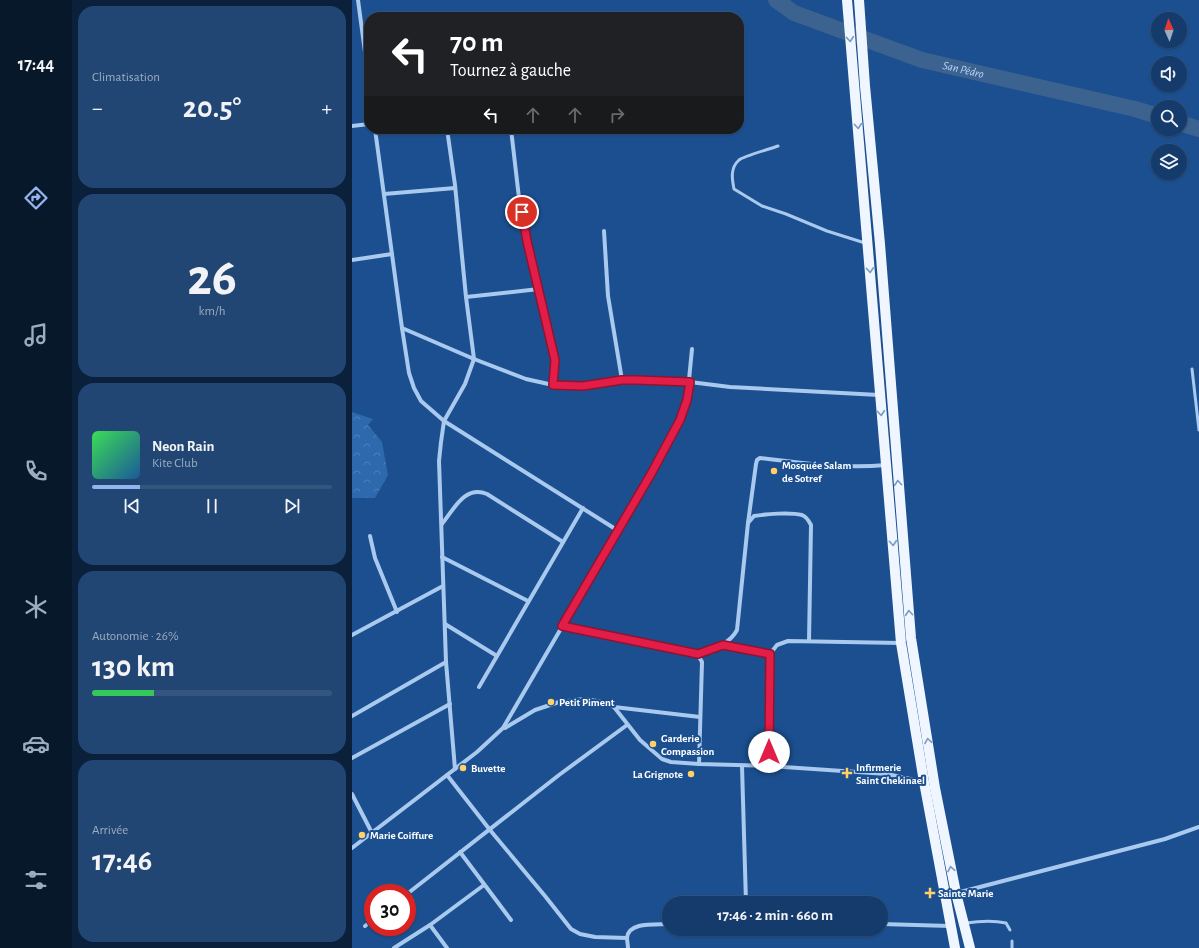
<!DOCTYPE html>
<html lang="fr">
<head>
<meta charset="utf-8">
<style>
  body { margin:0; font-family:"Alegreya Sans",sans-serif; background:#214673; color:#f1f3f6; height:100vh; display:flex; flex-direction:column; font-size:15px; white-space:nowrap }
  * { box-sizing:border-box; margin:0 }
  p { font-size:13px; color:#9dadc1 }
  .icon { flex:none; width:22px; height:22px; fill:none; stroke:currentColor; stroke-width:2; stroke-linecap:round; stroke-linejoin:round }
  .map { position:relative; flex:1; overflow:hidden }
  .details { display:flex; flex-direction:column; gap:6px; padding:6px; background:#0b203b; width:280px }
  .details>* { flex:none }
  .banner { position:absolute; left:12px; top:12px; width:380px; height:122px; border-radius:16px; box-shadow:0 1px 3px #0004,0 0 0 1px #33557e; background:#202124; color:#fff; overflow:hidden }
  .needle { width:26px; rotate:357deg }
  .fabs { position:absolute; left:799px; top:12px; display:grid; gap:8px }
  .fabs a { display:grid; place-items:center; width:36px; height:36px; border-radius:50%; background:#143b6b; box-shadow:0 1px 3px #0004,0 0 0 1px #33557e; font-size:20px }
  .speed { position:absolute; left:12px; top:884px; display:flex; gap:8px; font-size:20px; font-weight:700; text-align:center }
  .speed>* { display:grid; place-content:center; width:52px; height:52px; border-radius:50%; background:#143b6b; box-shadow:0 1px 3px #0004,0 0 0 1px #33557e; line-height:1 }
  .speed .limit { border:6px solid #d22; background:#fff; color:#111 }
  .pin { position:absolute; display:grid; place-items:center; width:34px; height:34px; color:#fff; margin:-17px; border:2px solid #fff; border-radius:50%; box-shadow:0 1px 4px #0007 }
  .me { position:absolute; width:44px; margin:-22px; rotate:0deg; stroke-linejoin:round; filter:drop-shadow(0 0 3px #0008) }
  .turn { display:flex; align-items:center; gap:14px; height:84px; padding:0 20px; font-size:18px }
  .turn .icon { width:52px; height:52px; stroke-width:2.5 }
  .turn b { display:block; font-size:28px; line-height:34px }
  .lanes { display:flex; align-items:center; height:38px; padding:0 20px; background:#0003; justify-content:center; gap:20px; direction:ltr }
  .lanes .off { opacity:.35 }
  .big { font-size:30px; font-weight:700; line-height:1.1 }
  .details .card { flex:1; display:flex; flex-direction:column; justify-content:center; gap:6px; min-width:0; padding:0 14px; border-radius:16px; background:#214673 }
  .details .dial { align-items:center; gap:0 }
  .dial b { font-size:52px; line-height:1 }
  .song { display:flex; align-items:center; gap:12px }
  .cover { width:48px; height:48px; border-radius:6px; background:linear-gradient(135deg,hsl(130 70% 55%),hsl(210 70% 35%)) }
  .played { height:4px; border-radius:2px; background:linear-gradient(90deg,#95b2f1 20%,#33557e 20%) }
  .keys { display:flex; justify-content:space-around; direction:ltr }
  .heat { display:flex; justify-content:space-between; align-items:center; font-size:22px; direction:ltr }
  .charge { height:6px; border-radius:3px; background:linear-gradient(90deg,#34c759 26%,#33557e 0) }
  .trip { position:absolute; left:310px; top:896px; width:226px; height:40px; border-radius:20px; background:#143b6b; box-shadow:0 1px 3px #0004,0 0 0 1px #33557e; font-weight:700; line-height:40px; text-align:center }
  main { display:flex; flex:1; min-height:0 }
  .tab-bar { display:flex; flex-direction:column; width:72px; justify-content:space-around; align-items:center; background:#08182b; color:#9dadc1 }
  .tab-bar .icon { width:28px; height:28px }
  .tab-bar .on { color:#95b2f1 }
  .tab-bar b { font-size:18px; color:#f1f3f6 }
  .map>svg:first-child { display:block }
  .park { fill:url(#park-crowns) }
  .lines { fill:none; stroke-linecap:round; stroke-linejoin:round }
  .river { stroke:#3c6290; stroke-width:16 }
  .service { stroke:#a9c9ee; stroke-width:3 }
  .minor { stroke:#a9c9ee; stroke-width:4 }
  .primary { stroke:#f0f6ff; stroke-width:10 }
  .oneway { stroke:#7b9ac1 }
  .route-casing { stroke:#92132f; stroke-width:10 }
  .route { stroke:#e11d48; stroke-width:7 }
  .poi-dot { fill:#ffd166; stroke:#1b4f8f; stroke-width:1.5 }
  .labels { text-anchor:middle; stroke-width:4; stroke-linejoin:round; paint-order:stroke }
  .poi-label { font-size:11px; font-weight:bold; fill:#fff; stroke:#1b4f8f; text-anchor:start }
  .water-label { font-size:12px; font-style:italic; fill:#b5d3f5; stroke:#1b4f8f }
</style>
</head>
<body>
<main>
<nav class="tab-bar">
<b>17:44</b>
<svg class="icon on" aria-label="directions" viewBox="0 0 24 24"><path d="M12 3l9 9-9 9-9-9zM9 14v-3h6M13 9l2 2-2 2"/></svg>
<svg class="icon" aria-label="music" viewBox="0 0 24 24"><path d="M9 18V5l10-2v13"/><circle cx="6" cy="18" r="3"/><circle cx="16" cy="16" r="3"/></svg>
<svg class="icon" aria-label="phone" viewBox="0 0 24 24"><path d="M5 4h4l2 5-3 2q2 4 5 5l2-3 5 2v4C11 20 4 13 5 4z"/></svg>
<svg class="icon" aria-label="climate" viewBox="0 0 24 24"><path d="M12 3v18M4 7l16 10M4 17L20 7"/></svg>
<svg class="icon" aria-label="car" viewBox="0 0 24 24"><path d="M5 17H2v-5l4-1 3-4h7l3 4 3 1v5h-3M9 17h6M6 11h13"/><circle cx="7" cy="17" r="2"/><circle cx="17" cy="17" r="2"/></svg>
<svg class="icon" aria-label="filters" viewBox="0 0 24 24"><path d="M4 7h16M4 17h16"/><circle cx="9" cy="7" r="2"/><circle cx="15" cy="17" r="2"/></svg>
</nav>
<section class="details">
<div class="card"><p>Climatisation</p>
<div class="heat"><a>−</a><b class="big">20.5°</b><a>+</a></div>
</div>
<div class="card dial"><b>26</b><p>km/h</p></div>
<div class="card">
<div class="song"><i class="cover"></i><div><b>Neon Rain</b><p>Kite Club</p></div></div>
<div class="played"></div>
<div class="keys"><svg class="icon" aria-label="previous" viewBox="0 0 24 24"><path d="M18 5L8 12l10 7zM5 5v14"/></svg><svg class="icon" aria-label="pause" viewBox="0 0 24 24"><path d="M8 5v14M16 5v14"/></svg><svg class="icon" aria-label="next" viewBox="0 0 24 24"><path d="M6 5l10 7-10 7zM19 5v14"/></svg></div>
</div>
<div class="card"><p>Autonomie · 26%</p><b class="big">130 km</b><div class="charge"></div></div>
<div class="card"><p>Arrivée</p><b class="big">17:46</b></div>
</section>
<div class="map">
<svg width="847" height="948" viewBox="0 0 847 948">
  <defs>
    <pattern id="park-crowns" width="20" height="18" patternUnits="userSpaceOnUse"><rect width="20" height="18" fill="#2e69ad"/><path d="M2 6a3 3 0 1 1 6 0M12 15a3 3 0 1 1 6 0" fill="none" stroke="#4d80b9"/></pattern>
  </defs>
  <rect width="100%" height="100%" fill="#1b4f8f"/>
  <!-- park -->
  <path class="park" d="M0,412L21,419L16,425L30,442L36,475L23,498H0Z"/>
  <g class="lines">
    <!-- river -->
    <g class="river">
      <path id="s1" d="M424,0L442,13L570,60L783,109L806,116"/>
      <path d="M828,123L847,129"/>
    </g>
    <!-- service -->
    <g class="service">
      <path d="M426,146C418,149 392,156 387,160C378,168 380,179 382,189L410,206L434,214L475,231L513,243"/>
      <path d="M840,369L847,430"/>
      <path d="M614,923C628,921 640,920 654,923L658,930"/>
      <path d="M660,948V941"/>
    </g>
    <!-- minor -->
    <g class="minor">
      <path d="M6,0L17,82"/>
      <path d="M0,126L17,124"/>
      <path d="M23,129L50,328L57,373L62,388L69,401L92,421L265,530"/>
      <path d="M95,129L103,185L114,297L122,359L113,384L92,421L89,442L87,461L94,662L103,769"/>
      <path d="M159,129L167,198L175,241L203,360L201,385"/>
      <path d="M32,194L103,188"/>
      <path d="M252,231L256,296L270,380"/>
      <path d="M0,260L40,254"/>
      <path d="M114,297L187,289"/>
      <path d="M50,328L122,359L174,379L201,385L231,387L270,380H284L338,382L378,387L527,395"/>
      <path d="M396,523L404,464L405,460L408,458C450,463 491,469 534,465"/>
      <path d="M90,524C102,509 113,485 135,494L211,542"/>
      <path d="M18,536L23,558L45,612"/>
      <path d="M90,557L176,601"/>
      <path d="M93,624L145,656"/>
      <path d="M210,626L346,655L350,662L347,764"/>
      <path d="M0,635L91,586"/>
      <path d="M371,645L418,654"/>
      <path d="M346,655C361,648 377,645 385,630L396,523L402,516C414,514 438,512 450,515C455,517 457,521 459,525L457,641"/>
      <path d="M127,687L231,508"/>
      <path d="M262,707L348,717"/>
      <path d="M0,716L94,662"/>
      <path d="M153,728L183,710L207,702L232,699L251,702L262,707L288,740L310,759L319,762L347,764L417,766L535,774L572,782"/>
      <path d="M0,758L98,704"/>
      <path d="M390,766L394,903"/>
      <path d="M417,766L418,654L425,645L436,641L549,643"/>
      <path d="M95,775L138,830L193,896L219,929L228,934L243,937L275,938"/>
      <path d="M0,794L20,833"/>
      <path d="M0,848L125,752L151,728L299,474L328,420L335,400L340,349"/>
      <path d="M108,852L159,920"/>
      <path d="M55,894L207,775L275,725"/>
      <path d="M593,896L813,839L847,827"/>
      <path d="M529,924L598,926"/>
      <path d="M78,925L95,948"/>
      <path d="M13,926L21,920"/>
      <path d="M42,948L78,925L132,885"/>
      <path d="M276,948C276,945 275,941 275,938C276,921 305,925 317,924"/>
    </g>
    <!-- primary -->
    <g class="primary">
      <path d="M495,0L549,643L572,782L603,948"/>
      <path d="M507,0L513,86L528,244L559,638L583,788L604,893L618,948"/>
    </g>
  </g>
  <!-- one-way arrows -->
  <defs><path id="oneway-chevron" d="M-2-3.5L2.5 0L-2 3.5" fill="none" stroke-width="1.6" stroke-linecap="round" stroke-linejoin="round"/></defs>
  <g class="oneway">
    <use href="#oneway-chevron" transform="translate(498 39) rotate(85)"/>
    <use href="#oneway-chevron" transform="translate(506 126) rotate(85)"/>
    <use href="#oneway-chevron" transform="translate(518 270) rotate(86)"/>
    <use href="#oneway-chevron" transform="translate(529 413) rotate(85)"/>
    <use href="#oneway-chevron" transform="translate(546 483) rotate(-95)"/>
    <use href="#oneway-chevron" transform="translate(541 543) rotate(85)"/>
    <use href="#oneway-chevron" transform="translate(557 613) rotate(-95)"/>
    <use href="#oneway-chevron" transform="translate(576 741) rotate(-99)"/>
    <use href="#oneway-chevron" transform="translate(599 869) rotate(-101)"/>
  </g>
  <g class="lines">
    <!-- route casing -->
    <g class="route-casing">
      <path id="route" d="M170,212L175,241L203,360L201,385L231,386L270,380H284L338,382L335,400L328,420L299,474L210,626L346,654L371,645L418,654L417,752"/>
    </g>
    <!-- route -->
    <use href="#route" class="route"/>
  </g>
  <!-- markers -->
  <g class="poi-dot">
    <circle cx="422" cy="471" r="4"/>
    <circle cx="199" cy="702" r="4"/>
    <circle cx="301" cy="744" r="4"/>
    <circle cx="111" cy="768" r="4"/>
    <path d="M493 767h4v4h4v4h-4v4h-4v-4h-4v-4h4z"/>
    <circle cx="339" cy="774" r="4"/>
    <circle cx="10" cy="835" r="4"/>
    <path d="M576 887h4v4h4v4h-4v4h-4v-4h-4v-4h4z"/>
  </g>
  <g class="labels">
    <!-- poi labels -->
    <g class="poi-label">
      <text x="430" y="469">Mosquée Salam<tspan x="430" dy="13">de Sotref</tspan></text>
      <text x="207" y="706">Petit Piment</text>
      <text x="309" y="742">Garderie<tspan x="309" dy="13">Compassion</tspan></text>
      <text x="504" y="771">Infirmerie<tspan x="504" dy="13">Saint Chekinael</tspan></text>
      <text x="119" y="772">Buvette</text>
      <text x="331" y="778" text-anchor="end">La Grignote</text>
      <text x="18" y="839">Marie Coiffure</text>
      <text x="586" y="897">Sainte Marie</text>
    </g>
    <!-- water labels -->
    <g class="water-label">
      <text dy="4" stroke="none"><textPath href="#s1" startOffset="201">San Pédro</textPath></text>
    </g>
  </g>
</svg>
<div class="fabs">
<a><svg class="needle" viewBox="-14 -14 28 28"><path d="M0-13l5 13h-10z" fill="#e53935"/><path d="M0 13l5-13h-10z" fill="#9dadc1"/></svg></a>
<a><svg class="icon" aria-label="sound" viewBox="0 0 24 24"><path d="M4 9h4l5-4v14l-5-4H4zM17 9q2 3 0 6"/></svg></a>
<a><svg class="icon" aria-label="search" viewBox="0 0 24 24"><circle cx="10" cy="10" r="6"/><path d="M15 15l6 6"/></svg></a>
<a><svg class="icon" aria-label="layers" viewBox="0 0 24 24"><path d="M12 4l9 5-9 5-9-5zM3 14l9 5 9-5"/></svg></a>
</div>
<div class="speed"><div class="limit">30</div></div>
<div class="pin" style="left:170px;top:212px;background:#d93025"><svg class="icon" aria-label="arrive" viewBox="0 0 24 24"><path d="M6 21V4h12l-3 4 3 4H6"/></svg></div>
<svg class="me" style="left:417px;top:752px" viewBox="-20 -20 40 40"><circle r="19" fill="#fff"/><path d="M0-13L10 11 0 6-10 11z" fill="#e11d48"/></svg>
<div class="trip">17:46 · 2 min · 660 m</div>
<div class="banner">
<div class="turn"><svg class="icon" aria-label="left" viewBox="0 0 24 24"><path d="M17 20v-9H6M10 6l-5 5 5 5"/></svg><div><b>70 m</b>Tournez à gauche</div></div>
<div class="lanes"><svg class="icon" aria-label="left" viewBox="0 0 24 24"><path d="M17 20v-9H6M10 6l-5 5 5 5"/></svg><svg class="icon off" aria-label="ahead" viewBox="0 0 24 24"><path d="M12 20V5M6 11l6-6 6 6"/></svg><svg class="icon off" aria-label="ahead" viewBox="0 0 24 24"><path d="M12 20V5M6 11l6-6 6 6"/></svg><svg class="icon off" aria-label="right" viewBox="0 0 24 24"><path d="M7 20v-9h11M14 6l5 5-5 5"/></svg></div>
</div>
</div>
</main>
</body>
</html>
